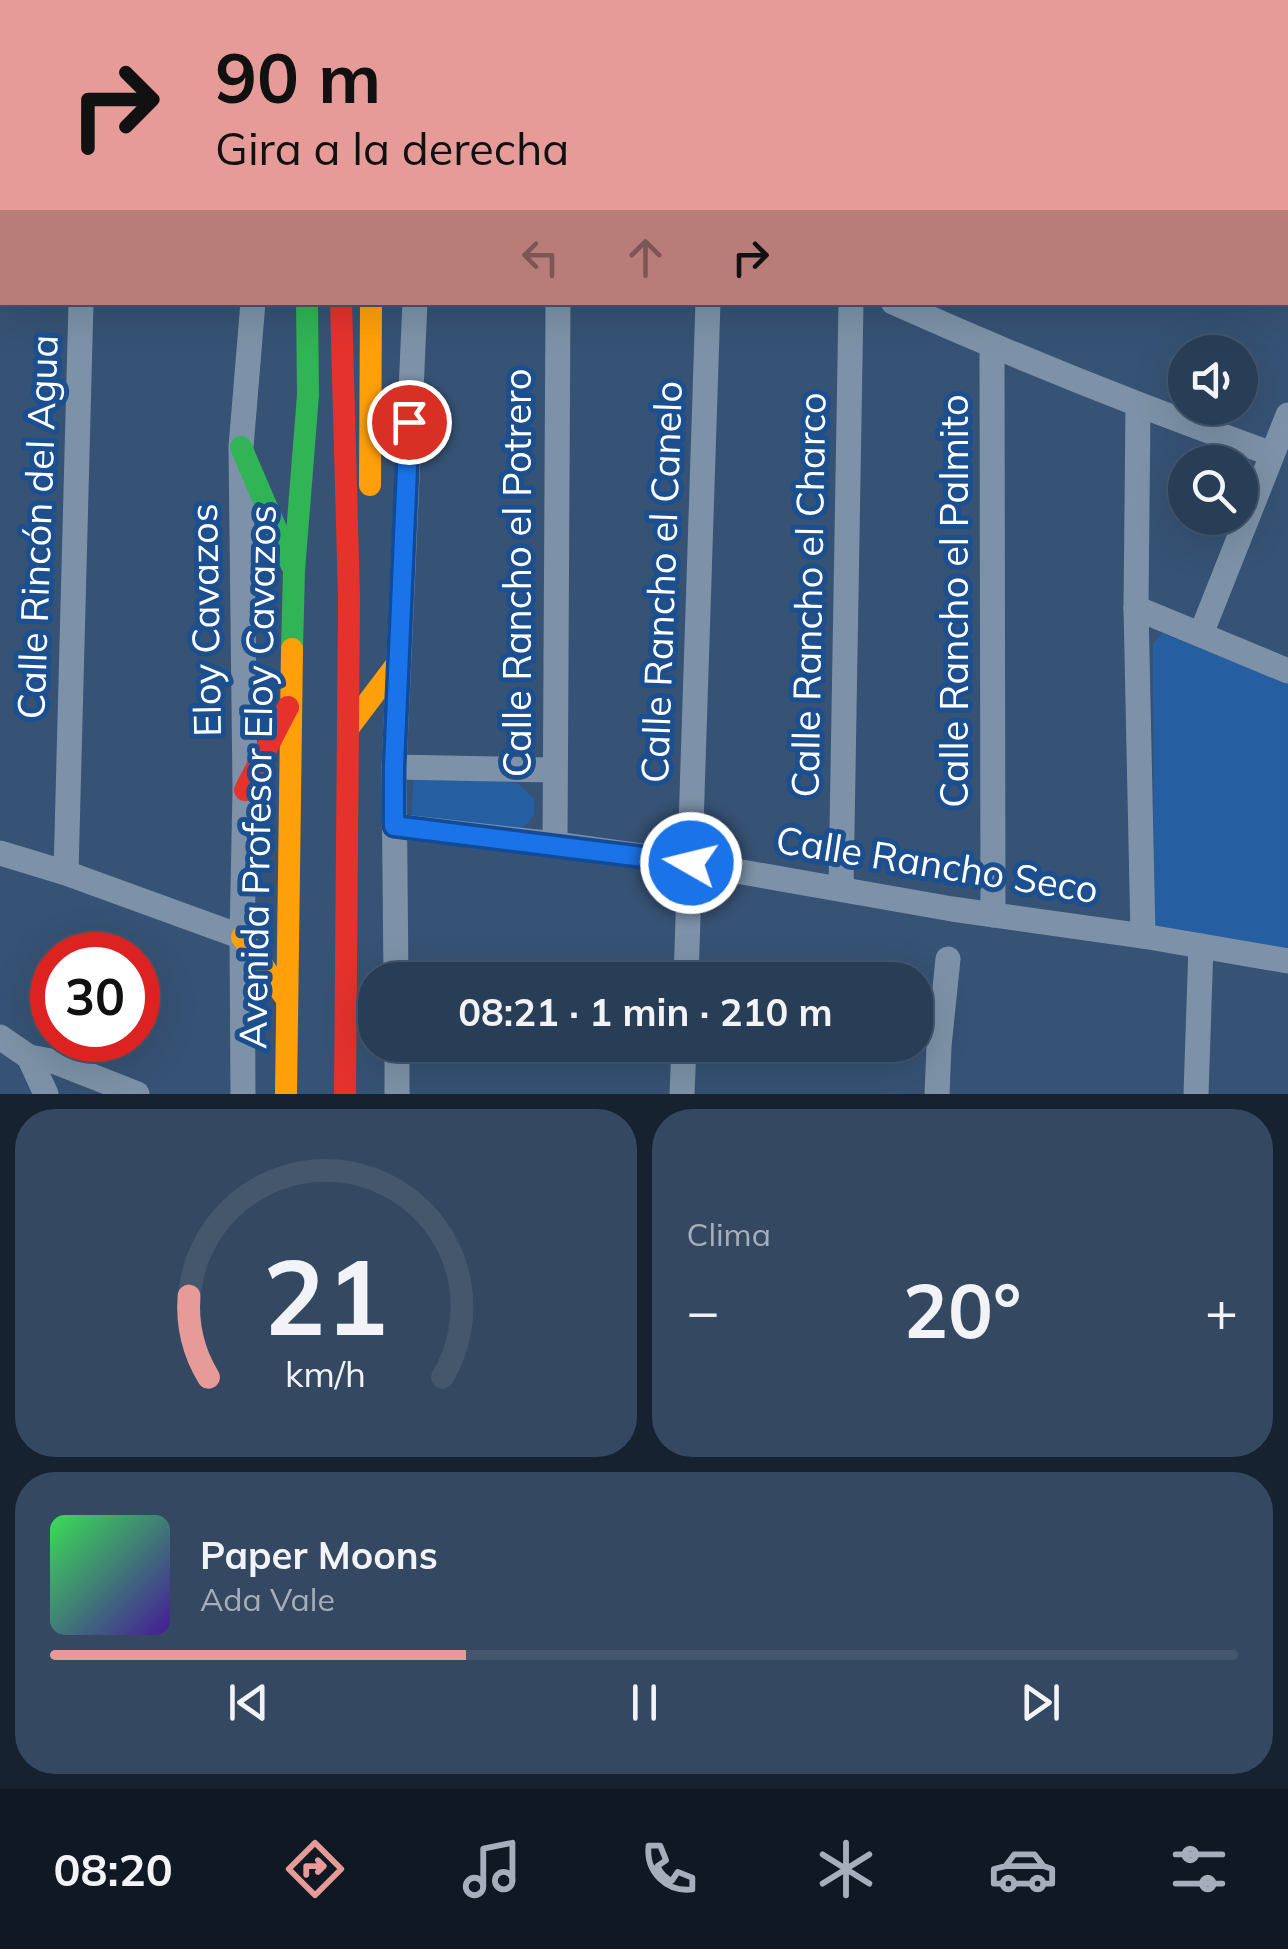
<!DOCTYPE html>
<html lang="es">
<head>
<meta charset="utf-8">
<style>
  body { margin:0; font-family:Mulish,sans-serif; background:#344961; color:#f1f3f6; height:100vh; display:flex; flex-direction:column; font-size:38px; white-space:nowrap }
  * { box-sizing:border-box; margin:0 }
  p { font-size:32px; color:#a5aeba }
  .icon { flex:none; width:55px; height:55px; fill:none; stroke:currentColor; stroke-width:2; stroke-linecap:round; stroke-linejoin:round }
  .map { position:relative; height:1094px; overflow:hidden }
  .drawer { display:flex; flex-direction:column; gap:15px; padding:15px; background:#162230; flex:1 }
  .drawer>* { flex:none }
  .banner { position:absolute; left:0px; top:0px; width:1290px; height:305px; box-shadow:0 10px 40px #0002,0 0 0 2px #44576d; background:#e69b98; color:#111; overflow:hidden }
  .fabs { position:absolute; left:1168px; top:335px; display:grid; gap:20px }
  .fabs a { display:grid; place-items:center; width:90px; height:90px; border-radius:50%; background:#283e57; box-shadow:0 10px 40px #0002,0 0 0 2px #44576d; font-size:50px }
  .speed { position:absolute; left:30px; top:932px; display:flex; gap:20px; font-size:50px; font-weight:700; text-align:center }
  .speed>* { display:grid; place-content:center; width:130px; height:130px; border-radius:50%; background:#283e57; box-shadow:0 10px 40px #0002,0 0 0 2px #44576d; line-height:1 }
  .speed .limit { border:15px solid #d22; background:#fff; color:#111 }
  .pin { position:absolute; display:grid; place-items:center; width:85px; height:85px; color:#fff; margin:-42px; border:5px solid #fff; border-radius:50%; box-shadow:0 2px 10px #0007 }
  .me { position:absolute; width:110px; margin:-55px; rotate:278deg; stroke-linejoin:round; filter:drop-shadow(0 0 8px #0008) }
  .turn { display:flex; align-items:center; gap:35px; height:210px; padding:0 50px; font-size:45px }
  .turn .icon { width:130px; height:130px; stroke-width:2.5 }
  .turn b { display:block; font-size:70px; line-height:85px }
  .lanes { display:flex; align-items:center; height:95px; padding:0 50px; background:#0003; justify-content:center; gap:50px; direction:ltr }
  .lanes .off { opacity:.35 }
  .big { font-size:75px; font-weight:700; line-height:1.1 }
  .drawer .widget { flex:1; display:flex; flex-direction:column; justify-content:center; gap:15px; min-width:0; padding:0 35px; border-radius:40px; background:#344961 }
  .drawer .dial { align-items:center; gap:0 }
  .dial svg { height:260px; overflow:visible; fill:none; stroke:#44576d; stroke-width:7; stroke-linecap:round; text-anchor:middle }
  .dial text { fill:#f1f3f6; stroke:none }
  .song { display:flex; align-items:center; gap:30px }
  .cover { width:120px; height:120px; border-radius:15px; background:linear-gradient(135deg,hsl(130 70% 55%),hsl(260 70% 35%)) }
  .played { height:10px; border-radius:5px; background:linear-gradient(90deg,#e69b98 35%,#44576d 35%) }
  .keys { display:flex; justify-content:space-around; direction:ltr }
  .heat { display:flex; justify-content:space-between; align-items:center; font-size:55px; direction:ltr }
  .drawer .tiles { flex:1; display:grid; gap:15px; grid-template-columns:1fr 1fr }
  .widget:last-child { grid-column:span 2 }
  .trip { position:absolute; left:358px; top:962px; width:575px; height:100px; border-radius:40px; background:#283e57; box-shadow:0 10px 40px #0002,0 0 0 2px #44576d; font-weight:700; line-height:100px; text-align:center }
  .tab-bar { display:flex; height:160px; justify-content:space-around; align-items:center; background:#101923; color:#a5aeba }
  .tab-bar .icon { width:70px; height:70px }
  .tab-bar .current { color:#e69b98 }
  .tab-bar b { font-size:45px; color:#f1f3f6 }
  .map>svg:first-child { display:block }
  .green { fill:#265fa1 }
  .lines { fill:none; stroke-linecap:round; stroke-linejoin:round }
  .lane { stroke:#7d92a8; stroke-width:12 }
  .street { stroke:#7d92a8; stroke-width:25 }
  .fast { stroke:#30b455; stroke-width:22 }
  .slow { stroke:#ff9f0a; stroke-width:22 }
  .jam { stroke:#e5322d; stroke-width:22 }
  .route-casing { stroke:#114b97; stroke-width:25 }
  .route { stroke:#1a73e8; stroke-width:18 }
  .labels { text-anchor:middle; stroke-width:10; stroke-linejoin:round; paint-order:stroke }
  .street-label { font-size:38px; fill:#fff; stroke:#1b4f8f }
</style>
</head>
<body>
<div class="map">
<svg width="1288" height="1094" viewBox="0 0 1288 1094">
  <rect width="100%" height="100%" fill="#365274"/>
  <!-- green -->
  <g class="green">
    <path d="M1162,633L1288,684V951L1154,928L1153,644Z"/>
    <path d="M414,773L517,783L534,798V815L524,827L508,834L411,820Z"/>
  </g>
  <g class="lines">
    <!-- lane -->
    <g class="lane">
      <path d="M472,2L486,0"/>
      <path d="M687,2V0"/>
    </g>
    <!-- street -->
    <g class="street">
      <path d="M6,0L12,2"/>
      <path d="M937,0L943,2"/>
      <path d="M844,2V0"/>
      <path d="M0,155L2,156"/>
      <path d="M893,302C1018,358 1143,408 1272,454"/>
      <path d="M992,347L993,915"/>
      <path d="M1138,406L1136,608L1143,936"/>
      <path d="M1136,608L1288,671"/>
      <path d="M1201,634L1288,415"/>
      <path d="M394,767L554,770"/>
      <path d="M394,826L555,844L691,863L952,909L1143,936L1288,961"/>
      <path d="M555,844L558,302"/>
      <path d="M0,853L66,873L242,937"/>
      <path d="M66,873L81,302"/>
      <path d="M841,889L851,302"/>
      <path d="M396,980L394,767L415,302"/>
      <path d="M686,980L708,302"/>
      <path d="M0,1037L29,1057L56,1062L137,1094"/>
      <path d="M397,1045V1094"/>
      <path d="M29,1057L46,1094"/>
      <path d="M243,1094L242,937L245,790L241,447L253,302"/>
      <path d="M682,1094L684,1045"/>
      <path d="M937,1094L939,1046L948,959"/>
      <path d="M1196,1094L1201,946"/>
    </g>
    <!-- fast -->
    <g class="fast">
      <path d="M271,0V2"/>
      <path d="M336,0V2"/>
      <path d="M241,447L292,566"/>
      <path d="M292,649L294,571L308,395L307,302"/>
    </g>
    <!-- slow -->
    <g class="slow">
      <path d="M370,485L371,302"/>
      <path d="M350,726L399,661"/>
      <path d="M242,937L286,998"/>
      <path d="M286,1094L292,649"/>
    </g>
    <!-- jam -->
    <g class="jam">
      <path d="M304,0V2"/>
      <path d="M373,0V2"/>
      <path d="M341,302L349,599L345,1094"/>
      <path d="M245,790L288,707"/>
    </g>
  </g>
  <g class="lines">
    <!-- route casing -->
    <g class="route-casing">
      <path id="route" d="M409,422L394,767V826L691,863"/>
    </g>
    <!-- route -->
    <use href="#route" class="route"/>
  </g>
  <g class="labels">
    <!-- street labels -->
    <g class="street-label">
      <text transform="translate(38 527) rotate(-88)" y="13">Calle Rincón del Agua</text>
      <text transform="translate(518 573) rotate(-90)" y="13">Calle Rancho el Potrero</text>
      <text transform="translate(662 582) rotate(-88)" y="13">Calle Rancho el Canelo</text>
      <text transform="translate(809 595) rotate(-89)" y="13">Calle Rancho el Charco</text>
      <text transform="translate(955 601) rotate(-90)" y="13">Calle Rancho el Palmito</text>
      <text transform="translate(206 620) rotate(-91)" y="13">Eloy Cavazos</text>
      <text transform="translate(258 777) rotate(-89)" y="13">Avenida Profesor Eloy Cavazos</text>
      <text transform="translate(937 865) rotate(9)" y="13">Calle Rancho Seco</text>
    </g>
  </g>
</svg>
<div class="fabs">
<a><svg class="icon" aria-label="sound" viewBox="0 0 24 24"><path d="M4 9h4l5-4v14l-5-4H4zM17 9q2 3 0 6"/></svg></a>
<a><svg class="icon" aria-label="search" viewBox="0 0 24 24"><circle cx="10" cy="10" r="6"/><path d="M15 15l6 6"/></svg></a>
</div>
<div class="speed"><div class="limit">30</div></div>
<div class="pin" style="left:409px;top:422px;background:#d93025"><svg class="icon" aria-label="arrive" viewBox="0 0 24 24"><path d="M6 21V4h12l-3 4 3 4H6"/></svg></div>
<svg class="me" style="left:691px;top:863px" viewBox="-20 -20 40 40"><circle r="17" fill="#1a73e8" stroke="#fff" stroke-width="3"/><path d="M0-11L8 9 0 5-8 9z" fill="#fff"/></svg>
<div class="trip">08:21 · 1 min · 210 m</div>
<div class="banner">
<div class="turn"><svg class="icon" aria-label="right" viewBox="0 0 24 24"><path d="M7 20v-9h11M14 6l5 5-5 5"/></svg><div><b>90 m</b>Gira a la derecha</div></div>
<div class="lanes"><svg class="icon off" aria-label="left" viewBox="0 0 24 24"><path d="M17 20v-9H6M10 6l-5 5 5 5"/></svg><svg class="icon off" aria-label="ahead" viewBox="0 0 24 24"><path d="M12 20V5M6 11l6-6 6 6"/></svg><svg class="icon" aria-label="right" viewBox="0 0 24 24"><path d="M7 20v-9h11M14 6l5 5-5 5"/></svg></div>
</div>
</div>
<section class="drawer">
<div class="tiles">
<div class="widget dial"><svg viewBox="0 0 100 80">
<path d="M14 69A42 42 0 1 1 86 69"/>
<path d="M14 69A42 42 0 0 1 8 44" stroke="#e69b98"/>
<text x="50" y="56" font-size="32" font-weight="700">21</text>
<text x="50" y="72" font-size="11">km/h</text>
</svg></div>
<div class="widget"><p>Clima</p>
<div class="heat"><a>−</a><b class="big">20°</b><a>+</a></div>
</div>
<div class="widget">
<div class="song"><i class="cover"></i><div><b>Paper Moons</b><p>Ada Vale</p></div></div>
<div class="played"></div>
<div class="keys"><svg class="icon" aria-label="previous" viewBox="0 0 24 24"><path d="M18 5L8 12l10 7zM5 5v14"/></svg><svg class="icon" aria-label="pause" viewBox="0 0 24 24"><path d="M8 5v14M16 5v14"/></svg><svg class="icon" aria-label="next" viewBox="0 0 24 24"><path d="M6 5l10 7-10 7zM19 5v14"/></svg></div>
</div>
</div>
</section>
<nav class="tab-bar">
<b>08:20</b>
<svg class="icon current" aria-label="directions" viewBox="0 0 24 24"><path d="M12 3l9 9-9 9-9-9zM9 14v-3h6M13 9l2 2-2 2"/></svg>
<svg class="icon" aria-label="music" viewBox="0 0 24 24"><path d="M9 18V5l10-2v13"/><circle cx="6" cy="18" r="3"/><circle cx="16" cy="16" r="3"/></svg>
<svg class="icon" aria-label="phone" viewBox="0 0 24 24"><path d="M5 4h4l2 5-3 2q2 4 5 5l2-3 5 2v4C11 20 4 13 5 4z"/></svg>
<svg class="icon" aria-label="climate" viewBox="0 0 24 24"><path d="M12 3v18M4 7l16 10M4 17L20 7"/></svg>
<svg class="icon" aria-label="car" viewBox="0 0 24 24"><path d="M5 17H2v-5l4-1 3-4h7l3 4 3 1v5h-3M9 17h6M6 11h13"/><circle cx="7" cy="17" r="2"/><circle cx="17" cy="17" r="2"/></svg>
<svg class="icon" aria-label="filters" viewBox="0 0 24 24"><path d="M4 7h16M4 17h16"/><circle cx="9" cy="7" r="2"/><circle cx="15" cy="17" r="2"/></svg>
</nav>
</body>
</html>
